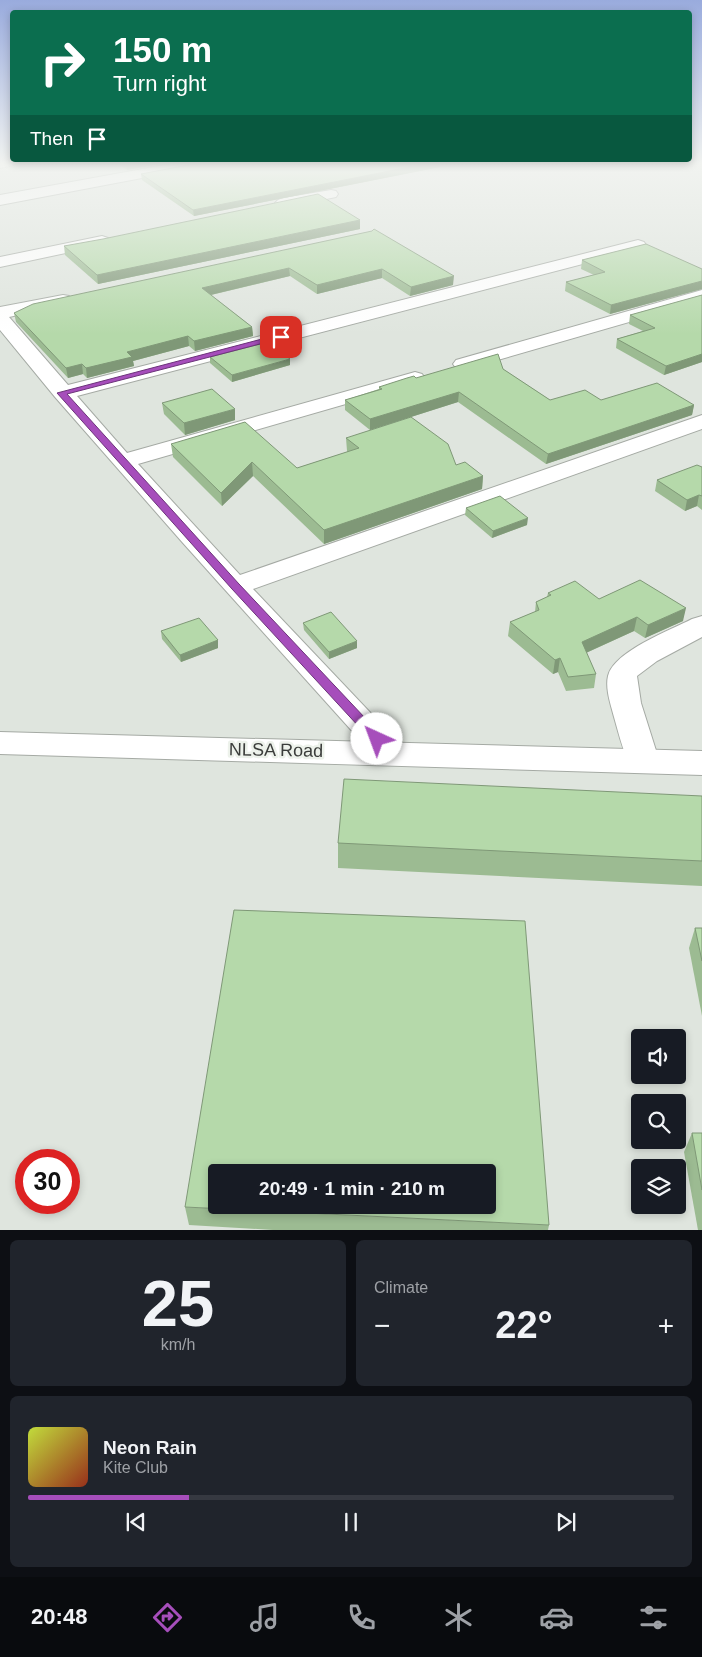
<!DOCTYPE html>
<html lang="en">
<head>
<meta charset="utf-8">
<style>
  body { margin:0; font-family:Arial,sans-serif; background:#20242c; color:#f1f3f6; height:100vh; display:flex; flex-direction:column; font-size:19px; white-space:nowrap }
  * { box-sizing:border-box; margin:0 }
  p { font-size:16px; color:#9ea1a6 }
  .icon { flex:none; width:28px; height:28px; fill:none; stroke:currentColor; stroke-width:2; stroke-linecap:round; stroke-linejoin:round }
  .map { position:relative; height:1230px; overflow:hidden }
  .side { display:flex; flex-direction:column; gap:10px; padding:10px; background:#0d0f14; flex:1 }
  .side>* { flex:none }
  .hud { position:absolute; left:10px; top:10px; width:682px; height:152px; border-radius:5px; box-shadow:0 2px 8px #0003; background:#0b6e4f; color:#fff; overflow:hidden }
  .buttons { position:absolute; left:631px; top:1029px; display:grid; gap:10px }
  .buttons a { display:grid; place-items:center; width:55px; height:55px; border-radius:5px; background:#171b24; box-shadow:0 2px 8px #0003; font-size:25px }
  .speed { position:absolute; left:15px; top:1149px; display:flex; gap:10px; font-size:25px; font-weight:700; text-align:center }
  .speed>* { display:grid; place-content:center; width:65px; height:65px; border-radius:50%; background:#171b24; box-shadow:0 2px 8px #0003; line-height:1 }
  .speed .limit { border:8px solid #d22; background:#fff; color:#111 }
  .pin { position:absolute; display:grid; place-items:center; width:42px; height:42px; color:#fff; margin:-21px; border-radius:10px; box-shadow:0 2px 8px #0006 }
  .me { position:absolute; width:55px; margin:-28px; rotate:317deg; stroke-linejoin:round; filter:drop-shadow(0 0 4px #0008) }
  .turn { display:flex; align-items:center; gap:18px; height:105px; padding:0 20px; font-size:22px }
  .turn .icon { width:65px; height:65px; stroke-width:2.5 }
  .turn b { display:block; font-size:35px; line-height:42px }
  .then { display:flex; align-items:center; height:48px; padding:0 20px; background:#0003; gap:10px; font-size:19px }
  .big { font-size:38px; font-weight:600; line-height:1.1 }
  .side .card { flex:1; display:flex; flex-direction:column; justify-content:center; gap:8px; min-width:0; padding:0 18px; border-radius:8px; background:#20242c }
  .side .dial { align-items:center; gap:0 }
  .dial b { font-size:65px; line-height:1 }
  .song { display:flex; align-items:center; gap:15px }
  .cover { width:60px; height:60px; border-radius:8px; background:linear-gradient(135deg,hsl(70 70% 55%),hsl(10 70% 35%)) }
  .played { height:5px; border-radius:2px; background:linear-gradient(90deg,#a64ebb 25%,#363941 25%) }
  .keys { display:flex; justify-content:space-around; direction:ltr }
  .heat { display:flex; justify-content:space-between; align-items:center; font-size:28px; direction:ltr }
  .side .tiles { flex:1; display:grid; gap:10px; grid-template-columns:1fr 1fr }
  .card:last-child { grid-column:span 2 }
  .trip { position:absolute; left:208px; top:1164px; width:288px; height:50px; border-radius:5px; background:#171b24; box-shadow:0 2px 8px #0003; font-weight:600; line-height:50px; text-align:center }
  .menu { display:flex; height:80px; justify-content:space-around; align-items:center; background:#090b0e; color:#9ea1a6 }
  .menu .icon { width:35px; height:35px }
  .menu .on { color:#a64ebb }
  .menu b { font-size:22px; color:#f1f3f6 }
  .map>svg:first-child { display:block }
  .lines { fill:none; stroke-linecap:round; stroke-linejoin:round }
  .street-casing { stroke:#a5aaa4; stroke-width:2 }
  .secondary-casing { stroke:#a5aaa4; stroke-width:2 }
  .street { fill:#fff; fill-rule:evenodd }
  .secondary { fill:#fff; fill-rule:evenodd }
  .wall { fill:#9cbb92 }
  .shaded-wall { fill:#7f9877 }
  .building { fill:#b5d9aa; stroke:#7f9877; fill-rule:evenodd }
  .route { fill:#a64ebb; stroke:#6c337a }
  .labels { text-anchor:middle; stroke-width:5; stroke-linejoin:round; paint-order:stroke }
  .street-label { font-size:18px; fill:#3b3d3b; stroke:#edf2eb }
</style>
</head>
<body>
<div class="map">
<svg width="702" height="1230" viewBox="0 0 702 1230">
  <rect width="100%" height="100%" fill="#dfe5de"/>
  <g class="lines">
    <!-- street casing -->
    <g class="street-casing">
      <g id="street">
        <path d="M0,162H16L14,165L0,168Z"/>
        <path d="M181,162H212L205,166L0,205V195Z"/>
        <path d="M331,190L336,191L338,194L336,197L283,208L278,206L275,203L278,200L283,198Z"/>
        <path d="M102,236L108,238L110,241L108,244L0,267V257Z"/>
        <path d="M638,240L644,242L646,245L644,248L77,396L127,453L408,374L415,372L422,374L425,378L422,382L138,464L240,575L702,415V429L253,589L401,745L406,753L401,761L390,764L379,761L183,543L55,397L0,330V307L63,295L69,296L72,300L69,304L9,317L68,385Z"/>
        <path d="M702,290V301L470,368L463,370L456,368L453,364L456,360Z"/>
        <path d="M702,616V637L657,661L637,676L641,703L659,760L654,768L643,772L632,768C623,753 619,734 614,717C611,705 605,689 608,676C614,651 671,630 692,619Z"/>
      </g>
    </g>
    <!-- secondary casing -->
    <g class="secondary-casing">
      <path id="secondary" d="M0,732L702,751V775L0,754Z"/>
    </g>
    <!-- street -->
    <use href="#street" class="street"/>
    <!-- secondary -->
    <use href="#secondary" class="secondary"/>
  </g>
  <!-- wall -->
  <g class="wall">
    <path d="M117,162H169L127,170L117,163Z"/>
    <path d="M204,162H440V167L194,216L142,180L141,174Z"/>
    <path d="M360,220V229L98,284L65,255L64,246Z"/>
    <path d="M372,231L453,285L410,296L382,278L317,294L290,276L211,295L252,327L253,336L195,351L189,346L133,361L134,366L87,378L83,374L68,378L16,322L14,313Z"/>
    <path d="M582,260L702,269V289L610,314L565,291L566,282L594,275L581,269Z"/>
    <path d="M702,295V362L664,375L616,348L617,339L643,331L629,324L630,315Z"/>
    <path d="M210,357L290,365L232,382L210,363Z"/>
    <path d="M503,369L550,400H601L694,405L692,415L546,464L458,402L370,430L345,410V400L379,389V387L416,378Z"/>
    <path d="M162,403L235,420L185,435L164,414Z"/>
    <path d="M346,438L456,465L483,476L482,489L324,544L253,476L222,506L173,457L171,444L297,468L347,452V451Z"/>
    <path d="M702,467V510L697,506L685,511L655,491L657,480Z"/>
    <path d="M466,508L527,525L492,538L465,515Z"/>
    <path d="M548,593L599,599L683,621L645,638L634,631L586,653L596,674L594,688L566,691L558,672L553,674L508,636L510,622L535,612L536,602L547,597Z"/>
    <path d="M303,623L357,648L329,659L304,630Z"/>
    <path d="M161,631L218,640V648L181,662L162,639Z"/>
    <path d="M702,796V886L338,868V843Z"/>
    <path d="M695,928H702V1016L689,948Z"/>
    <path d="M692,1133H702V1230H698L684,1152Z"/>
    <path d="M185,1207L549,1225L548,1230H273L189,1225Z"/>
  </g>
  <!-- shaded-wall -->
  <g class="shaded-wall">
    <path d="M137,162H169L127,170L126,164Z"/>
    <path d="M435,162H440V167L194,216L193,210Z"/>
    <path d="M360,220V229L98,284L97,275Z"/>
    <path d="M289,268L290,276L202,297V288Z"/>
    <path d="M382,269V278L317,294V285Z"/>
    <path d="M454,276L453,285L410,296L411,287Z"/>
    <path d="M702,281V289L610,314L611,305Z"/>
    <path d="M252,327L253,336L195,351L194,341Z"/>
    <path d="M188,336L189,346L133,361L134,366L87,378L86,368L127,352Z"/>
    <path d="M702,354V362L664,375L666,366Z"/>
    <path d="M290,359V365L232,382V375Z"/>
    <path d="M82,364L83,374L68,378L66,368Z"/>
    <path d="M459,392L458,402L370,430V419Z"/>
    <path d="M694,405L692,415L546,464L548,454Z"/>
    <path d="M235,409V420L185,435L184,423Z"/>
    <path d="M252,462L253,476L222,506L221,493Z"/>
    <path d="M483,476L482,489L324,544V530Z"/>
    <path d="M699,495L697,506L685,511L687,500Z"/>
    <path d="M528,518L527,525L492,538L493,531Z"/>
    <path d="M686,608L683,621L645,638L648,625Z"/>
    <path d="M637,617L634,631L579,656L582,642Z"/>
    <path d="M218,640V648L181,662L180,655Z"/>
    <path d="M357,641V648L329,659V652Z"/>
    <path d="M560,658L558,672L553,674L555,660Z"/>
  </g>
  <!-- building -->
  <g class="building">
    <path d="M124,162H137L126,164Z"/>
    <path d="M204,162H435L193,210L141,174Z"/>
    <path d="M318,194L360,220L97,275L64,246L103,239Z"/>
    <path d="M374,229L454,276L411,287L382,269L317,285L289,268L202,288L252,327L194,341L188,336L127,352L132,357L86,368L82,364L66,368L14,313L33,304L372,231Z"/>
    <path d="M646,244L702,269V281L611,305L566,282L605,272L582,260Z"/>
    <path d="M702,295V354L666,366L617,339L655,328L630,315Z"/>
    <path d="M268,342L290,359L232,375L210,357Z"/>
    <path d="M498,354L503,369L550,400L585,390L601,400L657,383L694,405L548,454L459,392L370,419L345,400L382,389L379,387L407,378L414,376L416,378Z"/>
    <path d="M212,389L235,409L184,423L162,403Z"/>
    <path d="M411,417L448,444L456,465L465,462L483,476L324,530L252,462L221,493L171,444L245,422L297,468L359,448L346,438Z"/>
    <path d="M697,465L702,467V496L699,495L687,500L657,480Z"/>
    <path d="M500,496L528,518L493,531L466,508Z"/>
    <path d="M640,580L686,608L648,625L637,617L582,642L596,674L568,677L560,658L555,660L510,622L539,610L536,602L551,595L548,593L575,581L599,599Z"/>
    <path d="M331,612L357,641L329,652L303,623Z"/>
    <path d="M199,618L218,640L180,655L161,631Z"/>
    <path d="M344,779L702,796V861L338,843Z"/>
    <path d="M234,910L525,921L549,1225L185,1207ZM216,1172H486V1205H216Z"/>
    <path d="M695,928H702V961Z"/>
    <path d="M692,1133H702V1190Z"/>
  </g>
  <!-- sky -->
  <linearGradient id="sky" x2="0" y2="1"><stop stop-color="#99abdd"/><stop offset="0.49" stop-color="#f1f3f0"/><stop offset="1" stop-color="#f1f3f0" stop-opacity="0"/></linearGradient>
  <rect width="702" height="334" fill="url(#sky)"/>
  <!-- route -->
  <path class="route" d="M281,334L285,337L283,338L67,394L239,584L382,736L384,739L382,742H373L232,589L57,393Z"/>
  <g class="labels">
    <!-- street labels -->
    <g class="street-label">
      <text transform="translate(276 750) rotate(1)" y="6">NLSA Road</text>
    </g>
  </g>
</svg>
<div class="buttons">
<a><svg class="icon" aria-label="sound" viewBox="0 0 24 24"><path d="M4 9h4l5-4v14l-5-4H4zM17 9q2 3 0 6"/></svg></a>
<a><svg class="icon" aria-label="search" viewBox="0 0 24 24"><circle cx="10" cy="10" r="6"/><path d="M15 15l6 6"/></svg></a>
<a><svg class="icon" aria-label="layers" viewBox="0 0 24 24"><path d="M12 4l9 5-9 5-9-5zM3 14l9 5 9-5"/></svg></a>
</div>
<div class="speed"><div class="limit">30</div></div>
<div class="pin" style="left:281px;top:337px;background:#d93025"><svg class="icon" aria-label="arrive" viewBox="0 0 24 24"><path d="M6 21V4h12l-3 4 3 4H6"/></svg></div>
<svg class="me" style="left:377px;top:739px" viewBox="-20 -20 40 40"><circle r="19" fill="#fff"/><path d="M0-13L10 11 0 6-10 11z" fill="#a64ebb"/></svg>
<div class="trip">20:49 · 1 min · 210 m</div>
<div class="hud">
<div class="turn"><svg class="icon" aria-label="right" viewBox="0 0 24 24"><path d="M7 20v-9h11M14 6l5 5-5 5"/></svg><div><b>150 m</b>Turn right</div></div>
<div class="then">Then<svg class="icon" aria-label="arrive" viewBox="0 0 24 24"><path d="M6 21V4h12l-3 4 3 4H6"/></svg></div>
</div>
</div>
<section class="side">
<div class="tiles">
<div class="card dial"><b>25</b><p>km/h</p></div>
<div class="card"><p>Climate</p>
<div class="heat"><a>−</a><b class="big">22°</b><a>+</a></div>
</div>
<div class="card">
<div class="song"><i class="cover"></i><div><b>Neon Rain</b><p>Kite Club</p></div></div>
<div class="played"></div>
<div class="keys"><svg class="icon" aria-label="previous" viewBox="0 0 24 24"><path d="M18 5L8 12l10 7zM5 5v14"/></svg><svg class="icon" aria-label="pause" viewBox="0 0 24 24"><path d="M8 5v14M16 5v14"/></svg><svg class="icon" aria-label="next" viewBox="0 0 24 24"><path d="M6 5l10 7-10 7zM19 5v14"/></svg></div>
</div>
</div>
</section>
<nav class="menu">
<b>20:48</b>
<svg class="icon on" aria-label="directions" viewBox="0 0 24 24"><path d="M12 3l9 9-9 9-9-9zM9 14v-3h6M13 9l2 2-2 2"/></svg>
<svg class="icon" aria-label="music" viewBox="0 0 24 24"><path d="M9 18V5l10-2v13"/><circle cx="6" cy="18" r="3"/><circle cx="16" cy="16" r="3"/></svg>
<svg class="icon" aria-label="phone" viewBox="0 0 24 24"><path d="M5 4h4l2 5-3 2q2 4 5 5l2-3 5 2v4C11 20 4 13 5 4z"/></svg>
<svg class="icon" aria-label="climate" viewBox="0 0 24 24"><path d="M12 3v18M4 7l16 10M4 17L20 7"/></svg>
<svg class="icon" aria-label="car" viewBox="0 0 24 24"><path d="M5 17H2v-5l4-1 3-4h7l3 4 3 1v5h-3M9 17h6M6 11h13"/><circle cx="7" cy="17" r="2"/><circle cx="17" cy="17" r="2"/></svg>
<svg class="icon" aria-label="filters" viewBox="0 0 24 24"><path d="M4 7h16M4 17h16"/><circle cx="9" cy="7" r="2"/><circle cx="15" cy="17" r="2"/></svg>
</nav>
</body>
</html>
